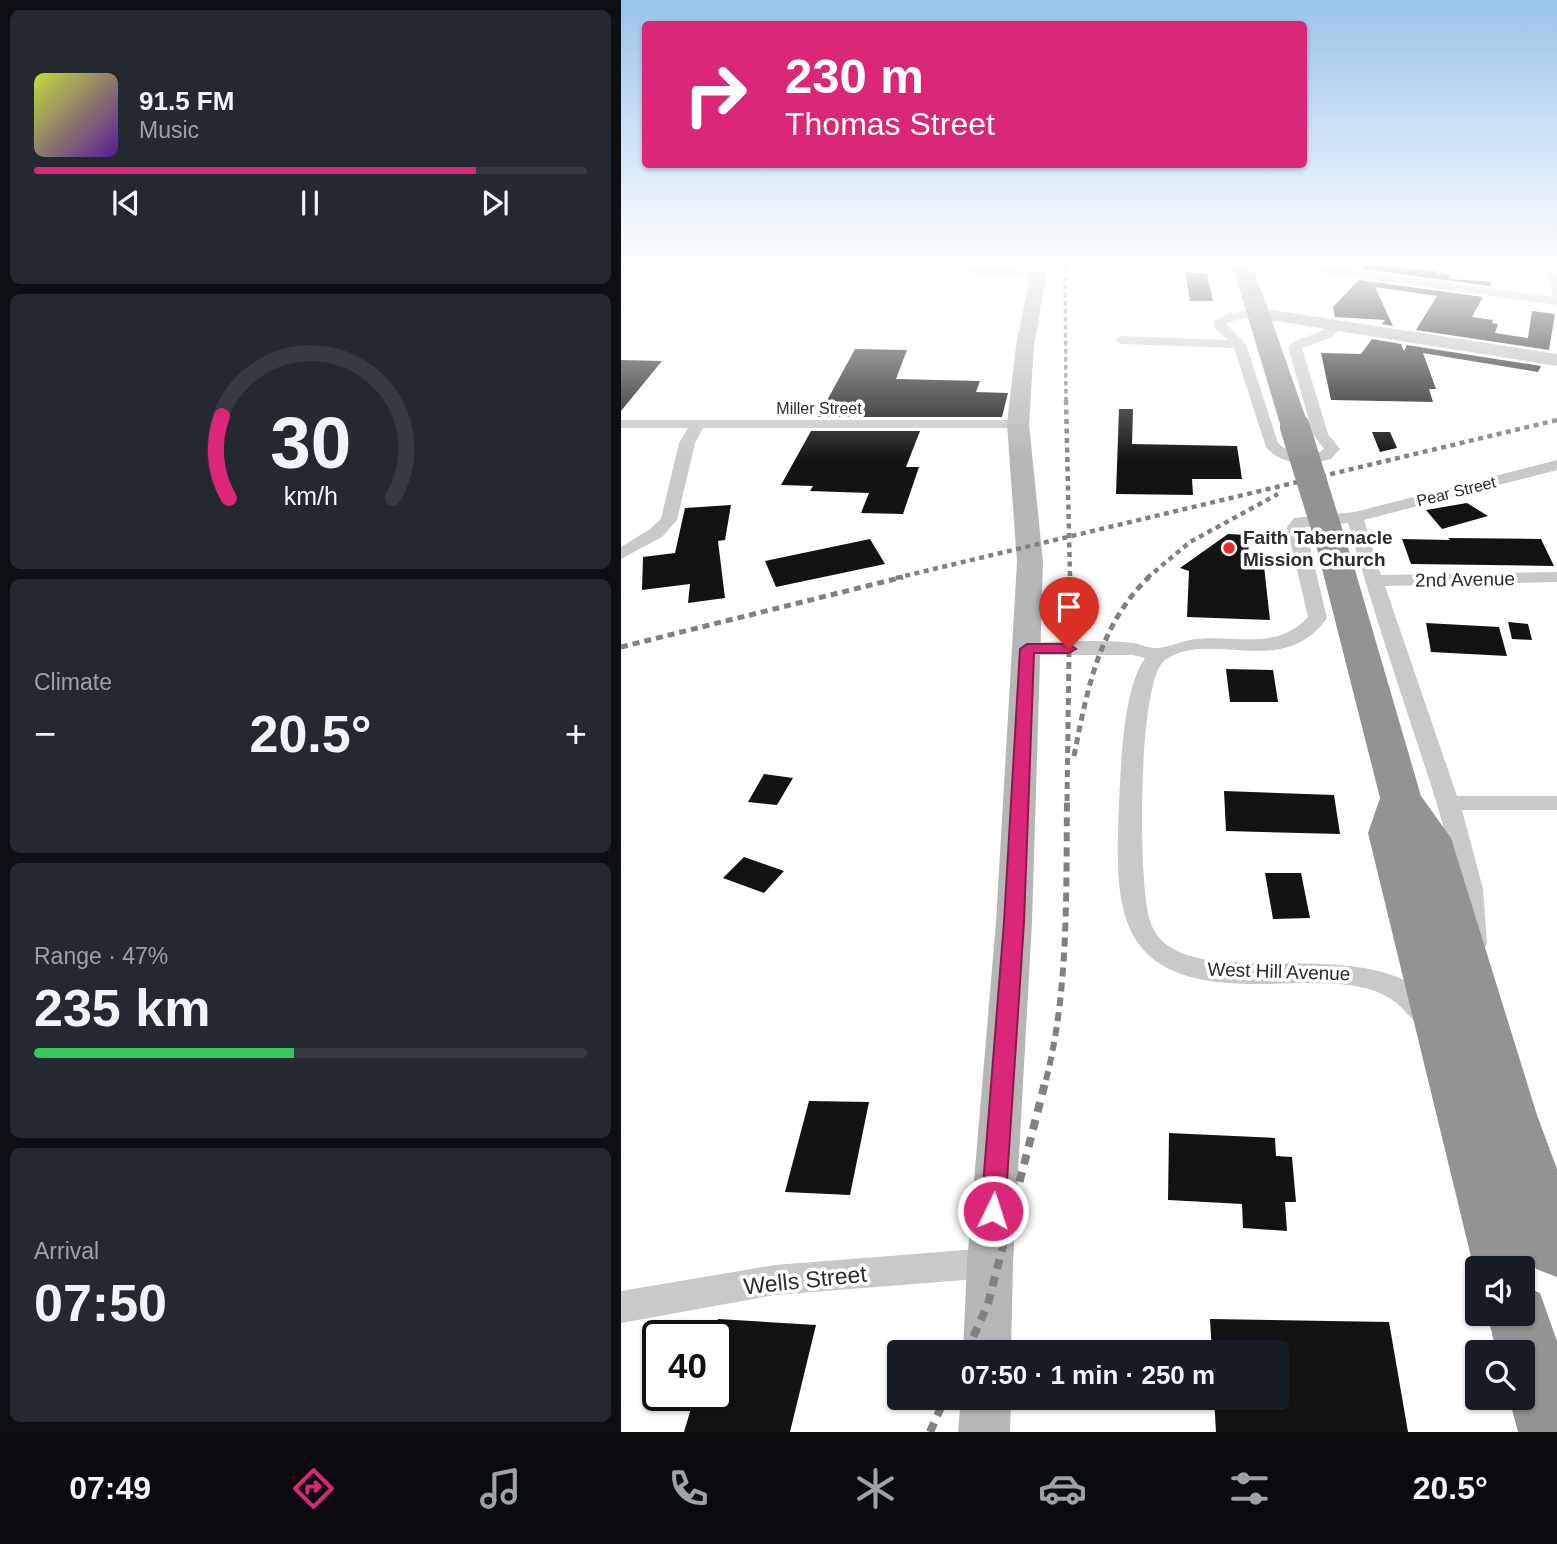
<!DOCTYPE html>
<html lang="en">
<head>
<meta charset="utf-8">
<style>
  body { margin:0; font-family:Helvetica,sans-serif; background:#242831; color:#f1f3f6; height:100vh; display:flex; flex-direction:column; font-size:26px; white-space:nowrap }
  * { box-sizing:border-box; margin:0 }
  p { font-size:23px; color:#9ea1a6 }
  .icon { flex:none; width:38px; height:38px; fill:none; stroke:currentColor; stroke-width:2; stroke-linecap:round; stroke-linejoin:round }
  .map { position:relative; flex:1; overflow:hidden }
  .side { display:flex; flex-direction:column; gap:10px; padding:10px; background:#0d0f14; width:621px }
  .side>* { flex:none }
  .guide { position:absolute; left:21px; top:21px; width:665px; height:147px; border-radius:7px; box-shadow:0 2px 5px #0004; background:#db2777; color:#fff; overflow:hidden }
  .controls { position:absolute; left:844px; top:1256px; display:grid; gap:14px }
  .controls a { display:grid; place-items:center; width:70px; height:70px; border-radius:7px; background:#171b24; box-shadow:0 2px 5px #0004; font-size:35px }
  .speed { position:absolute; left:21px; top:1320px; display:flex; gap:14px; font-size:35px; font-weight:700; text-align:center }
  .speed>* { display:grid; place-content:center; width:91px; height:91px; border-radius:50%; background:#171b24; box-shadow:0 2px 5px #0004; line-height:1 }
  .speed .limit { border:4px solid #111; border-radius:10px; background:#fff; color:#111 }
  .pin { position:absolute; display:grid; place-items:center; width:60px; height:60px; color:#fff; margin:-72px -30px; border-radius:50% 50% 50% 0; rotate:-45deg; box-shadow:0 0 7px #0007 }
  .pin .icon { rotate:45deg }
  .me { position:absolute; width:77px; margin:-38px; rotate:4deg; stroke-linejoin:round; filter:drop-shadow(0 0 5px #0008) }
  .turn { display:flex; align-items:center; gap:24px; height:147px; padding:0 28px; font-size:32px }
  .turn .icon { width:91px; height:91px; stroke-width:2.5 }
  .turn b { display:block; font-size:49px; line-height:60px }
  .big { font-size:52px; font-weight:700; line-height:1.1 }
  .side .widget { flex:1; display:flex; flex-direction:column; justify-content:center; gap:10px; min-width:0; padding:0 24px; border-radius:10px; background:#242831 }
  .side .dial { align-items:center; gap:0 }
  .dial svg { height:182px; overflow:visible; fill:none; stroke:#363941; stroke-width:7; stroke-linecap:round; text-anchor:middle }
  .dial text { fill:#f1f3f6; stroke:none }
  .song { display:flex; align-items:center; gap:21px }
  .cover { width:84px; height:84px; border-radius:10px; background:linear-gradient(135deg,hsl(70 70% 55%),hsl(270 70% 35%)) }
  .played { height:7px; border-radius:4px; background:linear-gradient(90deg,#db2777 80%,#363941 80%) }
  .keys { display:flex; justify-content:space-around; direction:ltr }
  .heat { display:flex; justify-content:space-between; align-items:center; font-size:38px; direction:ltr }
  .charge { height:10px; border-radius:5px; background:linear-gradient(90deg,#34c759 47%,#363941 0) }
  .trip { position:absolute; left:266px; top:1340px; width:402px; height:70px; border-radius:7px; background:#171b24; box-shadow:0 2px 5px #0004; font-weight:700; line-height:70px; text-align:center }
  .dock { display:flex; height:112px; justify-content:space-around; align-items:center; background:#090b0e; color:#9ea1a6 }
  .dock .icon { width:49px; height:49px }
  .dock .on { color:#db2777 }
  .dock b { font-size:32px; color:#f1f3f6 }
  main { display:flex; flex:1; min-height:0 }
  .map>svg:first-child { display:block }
  .building { fill:#131313 }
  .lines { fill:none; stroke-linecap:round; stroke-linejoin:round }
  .street { fill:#c9c9c9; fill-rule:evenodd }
  .secondary { fill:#b6b6b6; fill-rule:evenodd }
  .highway { fill:#939393; fill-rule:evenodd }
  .rail-far4 { stroke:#818181; stroke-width:3.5; stroke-dasharray:4.5 3.5; stroke-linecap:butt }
  .rail-far3 { stroke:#818181; stroke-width:4.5; stroke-dasharray:5 4.5; stroke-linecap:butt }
  .rail-far2 { stroke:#818181; stroke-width:5; stroke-dasharray:7 5; stroke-linecap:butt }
  .rail-far1 { stroke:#818181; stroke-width:6; stroke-dasharray:9 6; stroke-linecap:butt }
  .rail { stroke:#818181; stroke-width:8; stroke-dasharray:10 8; stroke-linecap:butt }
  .highway-bridge { stroke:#939393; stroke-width:30 }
  .route { fill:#db2777; stroke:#8e194d; stroke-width:2 }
  .poi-dot { fill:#e92a29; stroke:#fff; stroke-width:2.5 }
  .labels { text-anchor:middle; stroke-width:7; stroke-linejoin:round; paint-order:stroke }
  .far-street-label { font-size:16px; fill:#2c2c2c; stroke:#fff }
  .poi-label { font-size:19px; font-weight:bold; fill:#2c2c2c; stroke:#fff; text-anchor:start }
  .street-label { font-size:19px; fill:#2c2c2c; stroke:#fff }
  .near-street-label { font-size:23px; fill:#2c2c2c; stroke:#fff }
</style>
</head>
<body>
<main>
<section class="side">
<div class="widget">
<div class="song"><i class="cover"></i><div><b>91.5 FM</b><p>Music</p></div></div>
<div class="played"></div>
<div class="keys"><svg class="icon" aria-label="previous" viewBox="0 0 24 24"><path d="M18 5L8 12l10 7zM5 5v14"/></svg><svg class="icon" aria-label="pause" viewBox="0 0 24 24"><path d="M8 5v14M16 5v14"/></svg><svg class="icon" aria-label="next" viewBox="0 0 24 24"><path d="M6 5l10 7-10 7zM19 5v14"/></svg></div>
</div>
<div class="widget dial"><svg viewBox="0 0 100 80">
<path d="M14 69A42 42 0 1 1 86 69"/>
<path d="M14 69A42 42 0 0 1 11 33" stroke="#db2777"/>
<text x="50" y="56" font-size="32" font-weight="700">30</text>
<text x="50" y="72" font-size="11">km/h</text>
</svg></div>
<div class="widget"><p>Climate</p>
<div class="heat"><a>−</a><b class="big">20.5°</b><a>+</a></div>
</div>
<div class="widget"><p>Range · 47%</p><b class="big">235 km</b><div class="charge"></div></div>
<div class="widget"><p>Arrival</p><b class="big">07:50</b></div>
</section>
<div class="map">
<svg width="936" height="1432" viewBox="0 0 936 1432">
  <rect width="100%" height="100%" fill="#fff"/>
  <!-- building -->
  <g class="building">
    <path d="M741,264L816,271L815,274L829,275V279L871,282L869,286L741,269Z"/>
    <path d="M564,272L586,274L592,301H569Z"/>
    <path d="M738,280L862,297L851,317L872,320L871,323L877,324L874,333L907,338L911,311L934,314L928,350L795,330L816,296L789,292L754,287L772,326L761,324L764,320L714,317L712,307Z"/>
    <path d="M751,339L780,344L783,351L786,345L920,366L917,372L802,353L815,389H808L812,402L710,400L700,353L740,354Z"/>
    <path d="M234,349L286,350L275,379L359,381L355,392L387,393L381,417H197Z"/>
    <path d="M0,360L41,361L0,411Z"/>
    <path d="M498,409H512L511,444L616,446L621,479H571L572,495L495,494Z"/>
    <path d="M190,431H299L285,467H298L282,514L240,513L248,493L189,491L192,486L160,485Z"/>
    <path d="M751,432H769L776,448L759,452Z"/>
    <path d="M846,503L867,516L821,529L805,510Z"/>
    <path d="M110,505L104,540L97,541L104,598L67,603L69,584L21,590L22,557L54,553L64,508Z"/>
    <path d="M607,534L627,535L628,561L643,566L649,620L566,617L568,571L559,568Z"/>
    <path d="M827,538L920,539L933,566L790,564L781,539L829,540Z"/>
    <path d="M249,539L264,564L155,587L144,561Z"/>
    <path d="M887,622L907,624L911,640L891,639Z"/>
    <path d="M805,623L878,627L886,656L810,652Z"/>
    <path d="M605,669L652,670L657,702H609Z"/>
    <path d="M143,774L172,778L156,805L127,802Z"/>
    <path d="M603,791L713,795L719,834L605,831Z"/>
    <path d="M123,857L163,871L143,893L102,878Z"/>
    <path d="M644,873H680L689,918L652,919Z"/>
    <path d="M188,1101L248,1102L229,1195L164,1192Z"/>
    <path d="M548,1133L654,1138L655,1156L671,1157L675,1202H664L666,1231L622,1228L621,1204L547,1200Z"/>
    <path d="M97,1319L195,1325L169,1432H63L74,1395H96V1335H92Z"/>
    <path d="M589,1319L768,1322L787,1432H595L593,1398H656V1353H591Z"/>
  </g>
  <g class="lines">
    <!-- street -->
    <g class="street">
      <path d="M241,261H284L418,271L424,275L418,279L247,264Z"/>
      <path d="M635,261H664L933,297L919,261H930L936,276V305L641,264Z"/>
      <path d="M637,309L643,313L641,316L615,320L605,324L625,344L657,443C669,454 690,459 703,449L692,434L667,347C680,334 700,337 711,322H721L722,325L712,337L681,348L707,434L719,449L710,459C688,465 661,466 645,447L613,348L500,344L493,340L500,336L606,340L593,327V321L606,314Z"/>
      <path d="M0,420H397L404,424L397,428H82L74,443L56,520L41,537L0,559V547L29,529L40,519L58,443L67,428H0Z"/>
      <path d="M936,460V470L743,520L760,575L936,572V582L764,586L836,796H936V810H841L862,889L866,944L862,951L853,954L844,951L840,944C840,866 813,795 789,721C767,655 746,589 727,523L684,527L706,618C662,681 589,628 544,660C516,680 517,886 529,921C557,1008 767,915 821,1016L817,1024C815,1024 808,1027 807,1027C794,1026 783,1008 773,1001C761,993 748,988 734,986C699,981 663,984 627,984C496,982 493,913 498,803C500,765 502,689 524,658L512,655H406L399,653L396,649L399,645C419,640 491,640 512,643C519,644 527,648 534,648C544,649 563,640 575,639C617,635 655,651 687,617L666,527L673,518L734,512Z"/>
      <path d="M369,1248L380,1252L385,1263L380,1274L369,1278L154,1295L0,1323V1291L154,1265Z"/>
    </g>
    <!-- secondary -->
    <g class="secondary">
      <path d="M412,261H428L413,345L408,424L422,562L411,922L392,1263L390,1353H342L346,1263L375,922L396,562L386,424L395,345Z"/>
      <path d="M637,308L936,354V366L631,317L628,313Z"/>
      <path d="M340,1398H390L389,1432H337Z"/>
    </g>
    <!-- highway -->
    <g class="highway">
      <path d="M610,261H630L688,427L684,433L674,435L664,433L660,427Z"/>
      <path d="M713,543L724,546L729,553L800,796L830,838L916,1115L936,1169V1277L915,1269L910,1257L913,1269L905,1287L919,1293L936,1341V1432H897L888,1398H901V1353H876L866,1314H901V1269H856V1275L853,1269L747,833L759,798L697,553L702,546Z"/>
    </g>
    <!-- rail-far4 -->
    <path class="rail-far4" d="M444,261L445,402"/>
    <!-- rail-far3 -->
    <g class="rail-far3">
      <path d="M445,400L449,578"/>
      <path d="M275,578L936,420"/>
      <path d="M526,578L569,542L657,494"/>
    </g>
    <!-- rail-far2 -->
    <g class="rail-far2">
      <path d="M0,647L282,577"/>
      <path d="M453,756C466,690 478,625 528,577"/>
      <path d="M446,801L449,577"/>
    </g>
    <!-- rail-far1 -->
    <path class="rail-far1" d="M425,1080C448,990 445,892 446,799"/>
    <!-- rail -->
    <g class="rail">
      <path d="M345,1353L367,1304L425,1079"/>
      <path d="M309,1432L324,1398"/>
    </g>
    <!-- highway-bridge -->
    <path class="highway-bridge" d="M674,427L713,553"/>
  </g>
  <!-- sky -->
  <linearGradient id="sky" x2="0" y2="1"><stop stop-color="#99c3e9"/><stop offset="0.57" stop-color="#fff"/><stop offset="1" stop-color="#fff" stop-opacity="0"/></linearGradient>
  <rect width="936" height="461" fill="url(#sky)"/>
  <!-- route -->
  <path class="route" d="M406,644H448L455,649L448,653H413L403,922L384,1211L381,1218L372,1222L364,1218L360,1211L383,922L399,649Z"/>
  <!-- markers -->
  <circle class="poi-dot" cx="608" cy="548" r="7"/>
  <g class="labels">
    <!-- far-street labels -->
    <g class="far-street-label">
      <text x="198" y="414">Miller Street</text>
      <text transform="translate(835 491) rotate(-14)" y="6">Pear Street</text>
    </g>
    <!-- poi labels -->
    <g class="poi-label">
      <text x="622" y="544">Faith Tabernacle<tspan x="622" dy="22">Mission Church</tspan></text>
    </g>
    <!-- street labels -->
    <g class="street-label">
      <text transform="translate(844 579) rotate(-1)" y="7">2nd Avenue</text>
      <text transform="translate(658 971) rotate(2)" y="7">West Hill Avenue</text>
    </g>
    <!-- near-street labels -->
    <g class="near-street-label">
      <text transform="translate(184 1280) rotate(-6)" y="8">Wells Street</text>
    </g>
  </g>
</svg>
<div class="controls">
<a><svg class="icon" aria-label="sound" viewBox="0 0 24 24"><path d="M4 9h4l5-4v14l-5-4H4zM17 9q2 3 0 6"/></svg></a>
<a><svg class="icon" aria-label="search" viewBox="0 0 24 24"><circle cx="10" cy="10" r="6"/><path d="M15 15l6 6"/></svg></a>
</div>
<div class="speed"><div class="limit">40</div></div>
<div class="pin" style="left:448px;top:649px;background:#d93025"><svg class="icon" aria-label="arrive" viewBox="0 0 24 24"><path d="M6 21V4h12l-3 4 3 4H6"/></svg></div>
<svg class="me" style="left:372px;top:1211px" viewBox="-20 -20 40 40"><circle r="17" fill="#db2777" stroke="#fff" stroke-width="3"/><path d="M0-11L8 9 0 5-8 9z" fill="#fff"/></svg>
<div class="trip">07:50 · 1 min · 250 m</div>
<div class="guide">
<div class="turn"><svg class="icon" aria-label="right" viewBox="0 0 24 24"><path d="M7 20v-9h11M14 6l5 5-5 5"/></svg><div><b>230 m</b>Thomas Street</div></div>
</div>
</div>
</main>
<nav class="dock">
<b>07:49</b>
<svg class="icon on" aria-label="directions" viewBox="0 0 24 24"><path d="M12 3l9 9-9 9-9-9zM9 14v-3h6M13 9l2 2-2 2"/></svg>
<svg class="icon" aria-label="music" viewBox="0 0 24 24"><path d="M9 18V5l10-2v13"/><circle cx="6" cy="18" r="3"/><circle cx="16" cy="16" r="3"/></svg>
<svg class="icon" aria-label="phone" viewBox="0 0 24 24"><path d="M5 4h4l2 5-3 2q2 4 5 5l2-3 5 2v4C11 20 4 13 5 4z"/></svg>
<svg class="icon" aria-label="climate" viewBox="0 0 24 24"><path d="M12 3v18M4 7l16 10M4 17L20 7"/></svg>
<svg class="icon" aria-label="car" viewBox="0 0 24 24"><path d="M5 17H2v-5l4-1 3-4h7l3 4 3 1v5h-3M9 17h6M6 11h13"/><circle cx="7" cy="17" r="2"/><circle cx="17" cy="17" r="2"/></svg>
<svg class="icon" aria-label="filters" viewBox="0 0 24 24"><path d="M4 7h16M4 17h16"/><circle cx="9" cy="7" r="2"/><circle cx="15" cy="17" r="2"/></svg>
<b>20.5°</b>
</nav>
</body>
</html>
